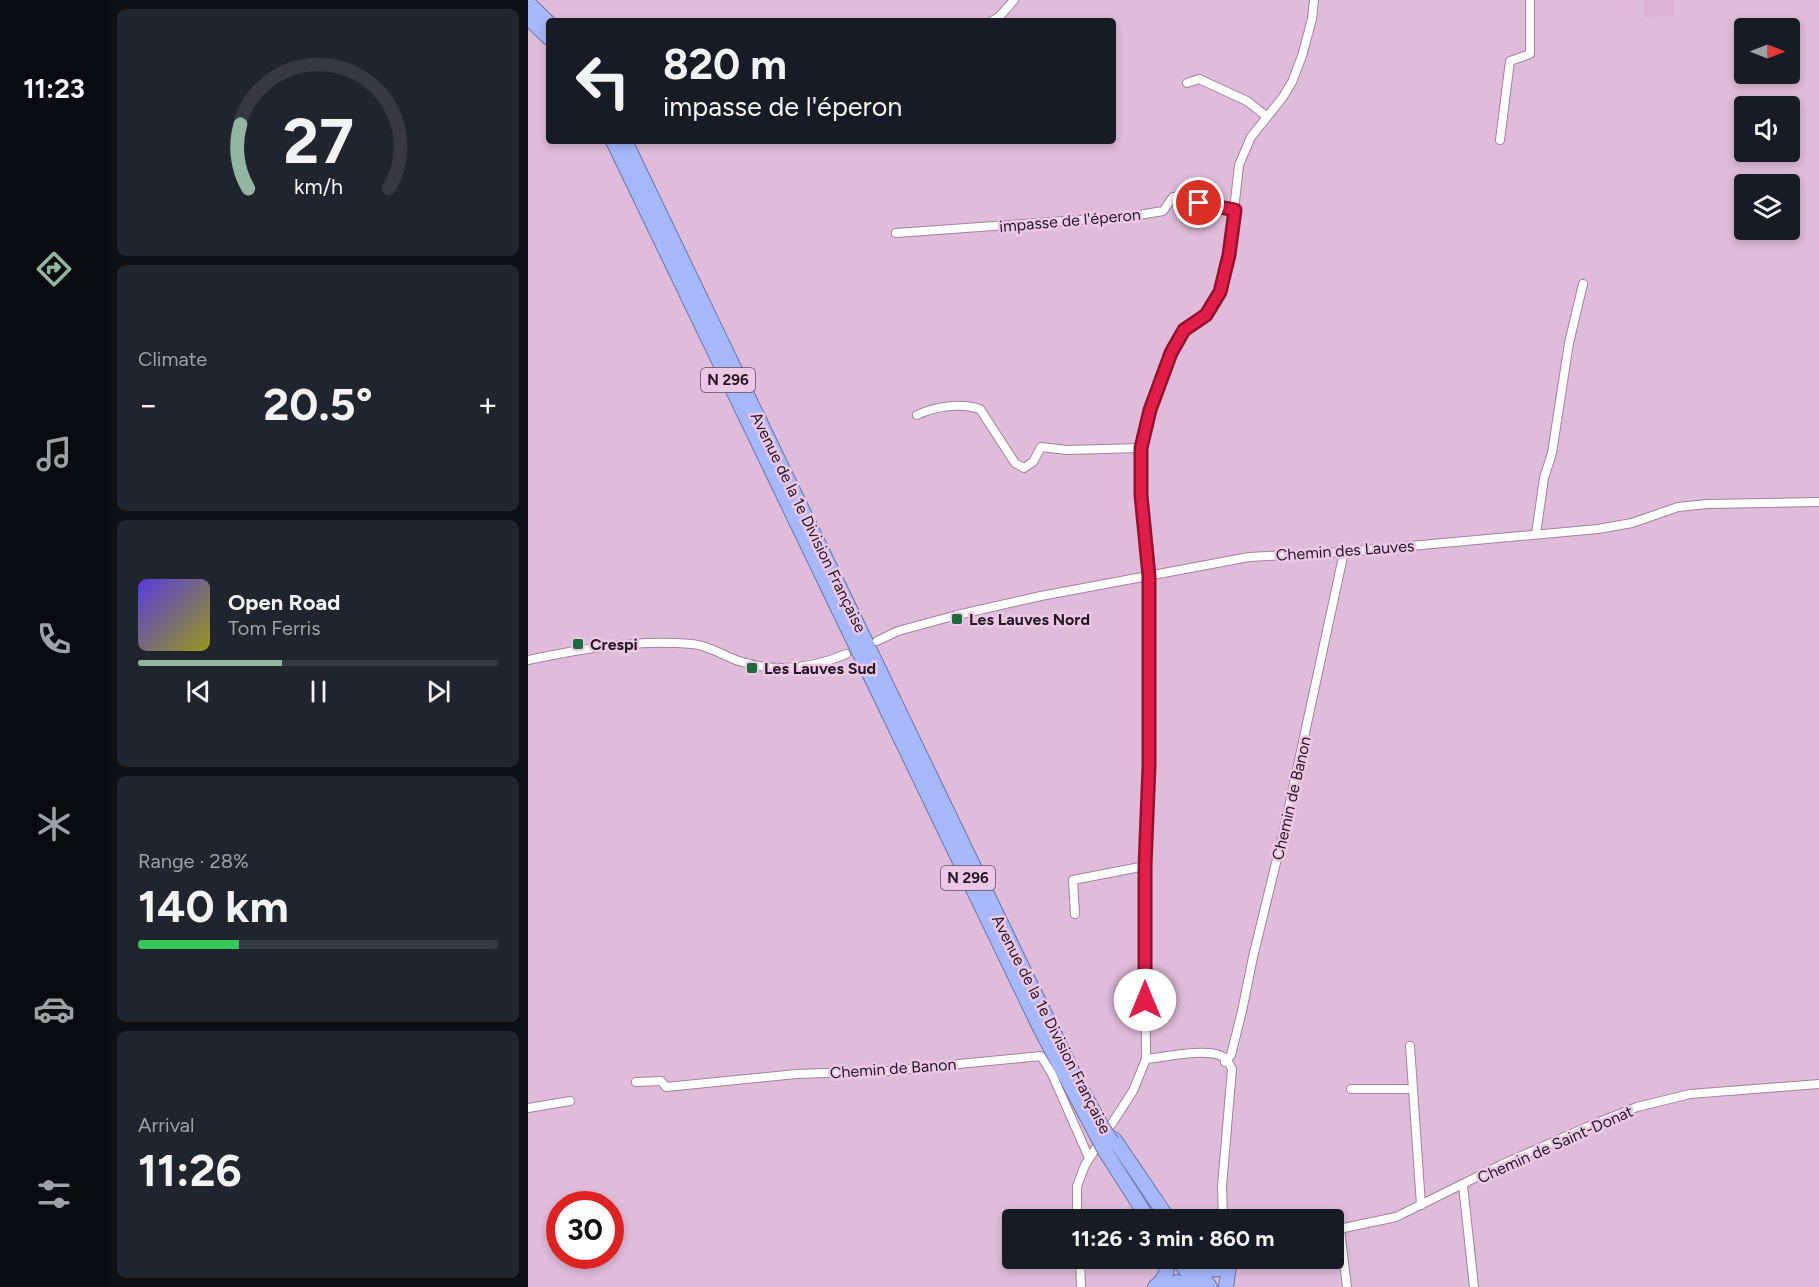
<!DOCTYPE html>
<html lang="en">
<head>
<meta charset="utf-8">
<style>
  body { margin:0; font-family:Figtree,sans-serif; background:#20242c; color:#f1f3f6; height:100vh; display:flex; flex-direction:column; font-size:22px; white-space:nowrap }
  * { box-sizing:border-box; margin:0 }
  p { font-size:20px; color:#9ea1a6 }
  .icon { flex:none; width:33px; height:33px; fill:none; stroke:currentColor; stroke-width:2; stroke-linecap:round; stroke-linejoin:round }
  .map { position:relative; flex:1; overflow:hidden }
  .sheet { display:flex; flex-direction:column; gap:9px; padding:9px; background:#0d0f14; width:420px }
  .sheet>* { flex:none }
  .banner { position:absolute; left:18px; top:18px; width:570px; height:126px; border-radius:6px; box-shadow:0 3px 9px #0003; background:#171b24; color:#f1f3f6; overflow:hidden }
  .needle { width:39px; rotate:90deg }
  .fabs { position:absolute; left:1206px; top:18px; display:grid; gap:12px }
  .fabs a { display:grid; place-items:center; width:66px; height:66px; border-radius:6px; background:#171b24; box-shadow:0 3px 9px #0003; font-size:30px }
  .speed { position:absolute; left:18px; top:1191px; display:flex; gap:12px; font-size:30px; font-weight:700; text-align:center }
  .speed>* { display:grid; place-content:center; width:78px; height:78px; border-radius:50%; background:#171b24; box-shadow:0 3px 9px #0003; line-height:1 }
  .speed .limit { border:9px solid #d22; background:#fff; color:#111 }
  .pin { position:absolute; display:grid; place-items:center; width:51px; height:51px; color:#fff; margin:-26px; border:3px solid #fff; border-radius:50%; box-shadow:0 2px 6px #0007 }
  .me { position:absolute; width:66px; margin:-33px; rotate:0deg; stroke-linejoin:round; filter:drop-shadow(0 0 4px #0008) }
  .turn { display:flex; align-items:center; gap:21px; height:126px; padding:0 18px; font-size:27px }
  .turn .icon { width:78px; height:78px; stroke-width:2.5 }
  .turn b { display:block; font-size:42px; line-height:51px }
  .big { font-size:45px; font-weight:700; line-height:1.1 }
  .sheet .card { flex:1; display:flex; flex-direction:column; justify-content:center; gap:9px; min-width:0; padding:0 21px; border-radius:9px; background:#20242c }
  .sheet .dial { align-items:center; gap:0 }
  .dial svg { height:156px; overflow:visible; fill:none; stroke:#363941; stroke-width:7; stroke-linecap:round; text-anchor:middle }
  .dial text { fill:#f1f3f6; stroke:none }
  .song { display:flex; align-items:center; gap:18px }
  .cover { width:72px; height:72px; border-radius:9px; background:linear-gradient(135deg,hsl(250 70% 55%),hsl(60 70% 35%)) }
  .played { height:6px; border-radius:3px; background:linear-gradient(90deg,#92b6a2 40%,#363941 40%) }
  .keys { display:flex; justify-content:space-around; direction:ltr }
  .heat { display:flex; justify-content:space-between; align-items:center; font-size:33px; direction:ltr }
  .charge { height:9px; border-radius:4px; background:linear-gradient(90deg,#34c759 28%,#363941 0) }
  .trip { position:absolute; left:474px; top:1209px; width:342px; height:60px; border-radius:6px; background:#171b24; box-shadow:0 3px 9px #0003; font-weight:700; line-height:60px; text-align:center }
  main { display:flex; flex:1; min-height:0 }
  .tab-bar { display:flex; flex-direction:column; width:108px; justify-content:space-around; align-items:center; background:#090b0e; color:#9ea1a6 }
  .tab-bar .icon { width:42px; height:42px }
  .tab-bar .active { color:#92b6a2 }
  .tab-bar b { font-size:27px; color:#f1f3f6 }
  .map>svg:first-child { display:block }
  .built { fill:#dcb2d5 }
  .lines { fill:none; stroke-linecap:round; stroke-linejoin:round }
  .minor-casing { stroke:#a3829e; stroke-width:10 }
  .trunk-casing { stroke:#6a74ad; stroke-width:16 }
  .minor { stroke:#fff; stroke-width:8 }
  .trunk { stroke:#a6b8fa; stroke-width:14 }
  .trunk-bridge-casing { stroke:#6a74ad; stroke-width:16; stroke-linecap:butt }
  .trunk-bridge { stroke:#a6b8fa; stroke-width:14 }
  .route-casing { stroke:#92132f; stroke-width:15 }
  .route { stroke:#e11d48; stroke-width:10 }
  .poi-dot { fill:#1d6b3b; stroke:#ecc8e6; stroke-width:2 }
  .labels { text-anchor:middle; stroke-width:5; stroke-linejoin:round; paint-order:stroke }
  .shield { fill:#ecc8e6; stroke:#604d5d; stroke-width:1.5 }
  .shield-label { font-size:15px; font-weight:bold; fill:#241822 }
  .street-label { font-size:16px; fill:#241822; stroke:#ecc8e6 }
  .poi-label { font-size:16px; font-weight:bold; fill:#241822; stroke:#ecc8e6; text-anchor:start }
</style>
</head>
<body>
<main>
<nav class="tab-bar">
<b>11:23</b>
<svg class="icon active" aria-label="directions" viewBox="0 0 24 24"><path d="M12 3l9 9-9 9-9-9zM9 14v-3h6M13 9l2 2-2 2"/></svg>
<svg class="icon" aria-label="music" viewBox="0 0 24 24"><path d="M9 18V5l10-2v13"/><circle cx="6" cy="18" r="3"/><circle cx="16" cy="16" r="3"/></svg>
<svg class="icon" aria-label="phone" viewBox="0 0 24 24"><path d="M5 4h4l2 5-3 2q2 4 5 5l2-3 5 2v4C11 20 4 13 5 4z"/></svg>
<svg class="icon" aria-label="climate" viewBox="0 0 24 24"><path d="M12 3v18M4 7l16 10M4 17L20 7"/></svg>
<svg class="icon" aria-label="car" viewBox="0 0 24 24"><path d="M5 17H2v-5l4-1 3-4h7l3 4 3 1v5h-3M9 17h6M6 11h13"/><circle cx="7" cy="17" r="2"/><circle cx="17" cy="17" r="2"/></svg>
<svg class="icon" aria-label="filters" viewBox="0 0 24 24"><path d="M4 7h16M4 17h16"/><circle cx="9" cy="7" r="2"/><circle cx="15" cy="17" r="2"/></svg>
</nav>
<section class="sheet">
<div class="card dial"><svg viewBox="0 0 100 80">
<path d="M14 69A42 42 0 1 1 86 69"/>
<path d="M14 69A42 42 0 0 1 10 36" stroke="#92b6a2"/>
<text x="50" y="56" font-size="32" font-weight="700">27</text>
<text x="50" y="72" font-size="11">km/h</text>
</svg></div>
<div class="card"><p>Climate</p>
<div class="heat"><a>−</a><b class="big">20.5°</b><a>+</a></div>
</div>
<div class="card">
<div class="song"><i class="cover"></i><div><b>Open Road</b><p>Tom Ferris</p></div></div>
<div class="played"></div>
<div class="keys"><svg class="icon" aria-label="previous" viewBox="0 0 24 24"><path d="M18 5L8 12l10 7zM5 5v14"/></svg><svg class="icon" aria-label="pause" viewBox="0 0 24 24"><path d="M8 5v14M16 5v14"/></svg><svg class="icon" aria-label="next" viewBox="0 0 24 24"><path d="M6 5l10 7-10 7zM19 5v14"/></svg></div>
</div>
<div class="card"><p>Range · 28%</p><b class="big">140 km</b><div class="charge"></div></div>
<div class="card"><p>Arrival</p><b class="big">11:26</b></div>
</section>
<div class="map">
<svg width="1291" height="1287" viewBox="0 0 1291 1287">
  <rect width="100%" height="100%" fill="#dfbcd9"/>
  <!-- built -->
  <path class="built" d="M1116,0H1146V16L1116,17Z"/>
  <g class="lines">
    <!-- minor casing -->
    <g class="minor-casing">
      <g id="minor">
        <path d="M464,21L471,17L486,0"/>
        <path d="M659,83L671,79L719,101L738,116"/>
        <path d="M972,140L982,61L1002,54V0"/>
        <path d="M368,233L605,216L635,211L645,197L707,210"/>
        <path d="M389,415C408,406 432,403 452,409L487,463L496,468L505,462L513,447L539,450L613,448"/>
        <path d="M1008,534L1016,478L1024,453L1041,343L1055,284"/>
        <path d="M349,641L370,631L429,615L513,596L721,557L816,552L1070,529L1104,523L1150,507L1179,504L1291,502"/>
        <path d="M0,660C53,649 109,639 164,644C180,645 196,656 211,661C248,673 283,669 318,654"/>
        <path d="M547,914L545,880L617,866"/>
        <path d="M882,1046L893,1205"/>
        <path d="M618,1059C638,1057 673,1049 691,1055C698,1057 701,1063 704,1069L694,1186L695,1220"/>
        <path d="M697,1062L703,1055L714,1011L725,957L756,830L816,552"/>
        <path d="M108,1082L133,1081L138,1087L268,1074L359,1071L513,1056L524,1074L561,1158"/>
        <path d="M823,1089H884"/>
        <path d="M0,1108L42,1101"/>
        <path d="M935,1185L946,1287"/>
        <path d="M549,1220V1186L557,1165L605,1091L618,1059L617,866L621,766V576L613,495V448L622,410L643,353L656,330L678,315L692,292L701,255L711,165L723,137L755,97L764,82L774,56L784,19L786,0"/>
        <path d="M806,1230L868,1217L973,1165L1059,1127L1109,1107L1162,1094L1291,1084"/>
        <path d="M812,1230L819,1287"/>
        <path d="M552,1258L553,1287"/>
        <path d="M701,1258V1266L726,1258"/>
      </g>
    </g>
    <!-- trunk casing -->
    <g class="trunk-casing">
      <g id="trunk">
        <path d="M0,3L21,23"/>
        <path d="M0,18L21,38"/>
        <path d="M85,141L512,1028L568,1134"/>
        <path d="M97,141L483,944L551,1085L573,1125"/>
        <path d="M586,1139L641,1220"/>
        <path d="M577,1151L621,1220"/>
        <path d="M649,1258L670,1287"/>
        <path d="M668,1258C678,1271 686,1272 701,1266"/>
        <path d="M666,1264L682,1287"/>
        <path d="M627,1287C637,1279 641,1271 638,1258"/>
        <path d="M637,1287L649,1282L662,1287"/>
        <path d="M698,1287L701,1266"/>
      </g>
    </g>
    <!-- minor -->
    <use href="#minor" class="minor"/>
    <!-- trunk -->
    <use href="#trunk" class="trunk"/>
    <!-- trunk-bridge casing -->
    <g class="trunk-bridge-casing">
      <g id="trunk-bridge">
        <path d="M573,1125L584,1142"/>
        <path d="M568,1134L577,1151"/>
      </g>
    </g>
    <!-- trunk-bridge -->
    <use href="#trunk-bridge" class="trunk-bridge"/>
  </g>
  <g class="lines">
    <!-- route casing -->
    <g class="route-casing">
      <path id="route" d="M617,1000V866L621,766V576L613,495V448L622,410L643,353L656,330L678,315L692,292L701,255L707,210L671,203"/>
    </g>
    <!-- route -->
    <use href="#route" class="route"/>
  </g>
  <!-- markers -->
  <g class="poi-dot">
    <rect x="423" y="613" width="12" height="12" rx="3"/>
    <rect x="44" y="638" width="12" height="12" rx="3"/>
    <rect x="218" y="662" width="12" height="12" rx="3"/>
  </g>
  <g class="labels">
    <!-- shield labels -->
    <g class="shield">
      <rect x="173" y="368" width="54" height="24" rx="4.5"/>
      <rect x="413" y="866" width="54" height="24" rx="4.5"/>
    </g>
    <g class="shield-label">
      <text x="200" y="385">N 296</text>
      <text x="440" y="883">N 296</text>
    </g>
    <!-- street labels -->
    <g class="street-label">
      <text transform="translate(542 220) rotate(-5)" y="6">impasse de l'éperon</text>
      <text transform="translate(281 522) rotate(64)" y="6">Avenue de la 1e Division Française</text>
      <text transform="translate(817 550) rotate(-4)" y="6">Chemin des Lauves</text>
      <text transform="translate(763 798) rotate(-77)" y="6">Chemin de Banon</text>
      <text transform="translate(524 1024) rotate(63)" y="6">Avenue de la 1e Division Française</text>
      <text transform="translate(365 1068) rotate(-4)" y="6">Chemin de Banon</text>
      <text transform="translate(1027 1144) rotate(-24)" y="6">Chemin de Saint-Donat</text>
    </g>
    <!-- poi labels -->
    <g class="poi-label">
      <text x="441" y="625">Les Lauves Nord</text>
      <text x="62" y="650">Crespi</text>
      <text x="236" y="674">Les Lauves Sud</text>
    </g>
  </g>
</svg>
<div class="fabs">
<a><svg class="needle" viewBox="-14 -14 28 28"><path d="M0-13l5 13h-10z" fill="#e53935"/><path d="M0 13l5-13h-10z" fill="#9ea1a6"/></svg></a>
<a><svg class="icon" aria-label="sound" viewBox="0 0 24 24"><path d="M4 9h4l5-4v14l-5-4H4zM17 9q2 3 0 6"/></svg></a>
<a><svg class="icon" aria-label="layers" viewBox="0 0 24 24"><path d="M12 4l9 5-9 5-9-5zM3 14l9 5 9-5"/></svg></a>
</div>
<div class="speed"><div class="limit">30</div></div>
<div class="pin" style="left:671px;top:203px;background:#d93025"><svg class="icon" aria-label="arrive" viewBox="0 0 24 24"><path d="M6 21V4h12l-3 4 3 4H6"/></svg></div>
<svg class="me" style="left:617px;top:1000px" viewBox="-20 -20 40 40"><circle r="19" fill="#fff"/><path d="M0-13L10 11 0 6-10 11z" fill="#e11d48"/></svg>
<div class="trip">11:26 · 3 min · 860 m</div>
<div class="banner">
<div class="turn"><svg class="icon" aria-label="left" viewBox="0 0 24 24"><path d="M17 20v-9H6M10 6l-5 5 5 5"/></svg><div><b>820 m</b>impasse de l'éperon</div></div>
</div>
</div>
</main>
</body>
</html>
